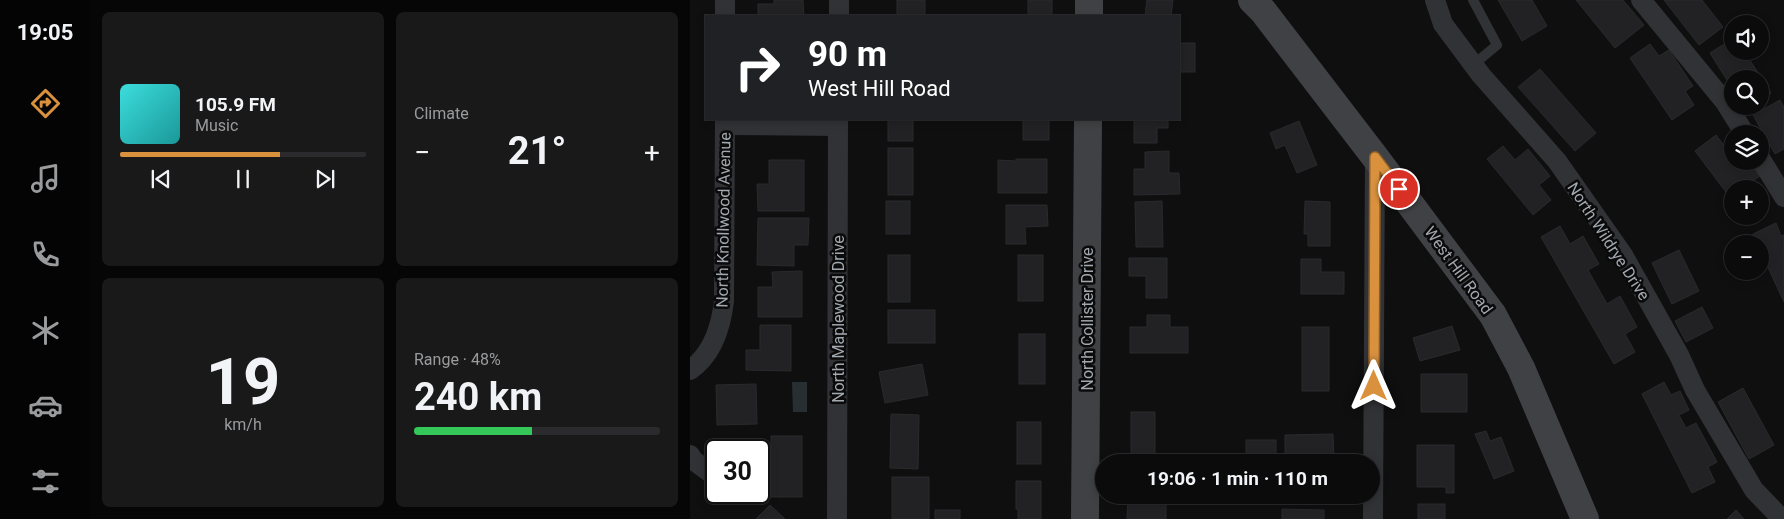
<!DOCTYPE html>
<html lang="en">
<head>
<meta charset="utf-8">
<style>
  body { margin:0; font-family:Roboto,sans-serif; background:#19191a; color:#f1f3f6; height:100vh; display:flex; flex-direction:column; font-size:19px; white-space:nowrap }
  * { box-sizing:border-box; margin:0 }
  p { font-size:16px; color:#9a9b9d }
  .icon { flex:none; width:28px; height:28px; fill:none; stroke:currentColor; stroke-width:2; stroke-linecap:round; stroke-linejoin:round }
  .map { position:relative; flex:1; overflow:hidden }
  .sheet { display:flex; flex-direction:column; gap:12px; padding:12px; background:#060607; width:600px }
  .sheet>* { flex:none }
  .banner { position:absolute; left:15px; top:15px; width:475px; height:105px; border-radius:0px; box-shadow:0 2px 8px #0003,0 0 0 1px #2b2b2d; background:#202124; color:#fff; overflow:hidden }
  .buttons { position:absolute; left:1034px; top:15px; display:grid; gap:10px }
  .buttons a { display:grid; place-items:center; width:45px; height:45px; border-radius:50%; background:#0b0b0c; box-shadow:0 2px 8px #0003,0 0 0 1px #2b2b2d; font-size:25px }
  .speed { position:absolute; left:15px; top:439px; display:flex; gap:10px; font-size:25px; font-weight:700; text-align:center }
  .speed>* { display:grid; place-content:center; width:65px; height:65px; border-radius:50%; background:#0b0b0c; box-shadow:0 2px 8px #0003,0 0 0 1px #2b2b2d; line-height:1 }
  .speed .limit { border:2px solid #111; border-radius:8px; background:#fff; color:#111 }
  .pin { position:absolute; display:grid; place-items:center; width:42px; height:42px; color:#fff; margin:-21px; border:2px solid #fff; border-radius:50%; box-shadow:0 1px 5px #0007 }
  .me { position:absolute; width:55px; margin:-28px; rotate:0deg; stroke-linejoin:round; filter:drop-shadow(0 0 4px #0008) }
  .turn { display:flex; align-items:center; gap:18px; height:105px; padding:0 20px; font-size:22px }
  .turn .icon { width:65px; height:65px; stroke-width:2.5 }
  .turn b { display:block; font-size:35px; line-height:42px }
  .big { font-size:38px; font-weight:700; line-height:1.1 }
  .sheet .card { flex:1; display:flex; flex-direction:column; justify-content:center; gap:8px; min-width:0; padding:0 18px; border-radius:8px; background:#19191a }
  .sheet .dial { align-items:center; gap:0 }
  .dial b { font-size:65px; line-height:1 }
  .song { display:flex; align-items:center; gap:15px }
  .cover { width:60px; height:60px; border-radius:8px; background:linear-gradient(135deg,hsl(180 70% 55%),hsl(180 70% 35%)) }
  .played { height:5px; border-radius:2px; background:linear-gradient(90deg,#d9913e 65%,#2b2b2d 65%) }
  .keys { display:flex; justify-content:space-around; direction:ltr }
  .heat { display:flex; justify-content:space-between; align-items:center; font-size:28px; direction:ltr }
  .charge { height:8px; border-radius:4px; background:linear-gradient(90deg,#34c759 48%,#2b2b2d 0) }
  .sheet .tiles { flex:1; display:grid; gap:12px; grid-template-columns:repeat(2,1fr) }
  .trip { position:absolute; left:405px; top:454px; width:285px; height:50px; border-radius:25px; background:#0b0b0c; box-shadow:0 2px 8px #0003,0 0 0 1px #2b2b2d; font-weight:700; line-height:50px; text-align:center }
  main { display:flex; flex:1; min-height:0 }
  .menu { display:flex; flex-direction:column; width:90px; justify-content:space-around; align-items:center; background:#040405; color:#9a9b9d }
  .menu .icon { width:35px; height:35px }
  .menu .selected { color:#d9913e }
  .menu b { font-size:22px; color:#f1f3f6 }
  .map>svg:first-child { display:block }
  .water { fill:#272f32 }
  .building { fill:#222224; stroke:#292a2c }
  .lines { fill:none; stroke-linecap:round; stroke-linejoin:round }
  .lane { stroke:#313235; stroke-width:10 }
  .street { stroke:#313235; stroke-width:20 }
  .secondary { stroke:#3f4144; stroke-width:28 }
  .route-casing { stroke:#8d5e28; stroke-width:12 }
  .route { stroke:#d9913e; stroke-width:9 }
  .labels { text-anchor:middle; stroke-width:5; stroke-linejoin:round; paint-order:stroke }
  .street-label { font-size:16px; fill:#a2a8af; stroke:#0a0a0b }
</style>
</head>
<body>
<main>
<nav class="menu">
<b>19:05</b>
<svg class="icon selected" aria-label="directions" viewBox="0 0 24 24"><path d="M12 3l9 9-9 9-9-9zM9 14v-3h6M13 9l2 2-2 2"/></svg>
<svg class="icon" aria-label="music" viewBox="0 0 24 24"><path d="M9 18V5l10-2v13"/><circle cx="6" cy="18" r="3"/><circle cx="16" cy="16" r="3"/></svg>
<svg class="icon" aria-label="phone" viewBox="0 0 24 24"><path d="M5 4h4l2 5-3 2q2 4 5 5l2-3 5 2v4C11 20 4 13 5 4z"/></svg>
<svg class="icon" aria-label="climate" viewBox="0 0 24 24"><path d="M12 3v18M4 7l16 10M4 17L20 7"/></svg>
<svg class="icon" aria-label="car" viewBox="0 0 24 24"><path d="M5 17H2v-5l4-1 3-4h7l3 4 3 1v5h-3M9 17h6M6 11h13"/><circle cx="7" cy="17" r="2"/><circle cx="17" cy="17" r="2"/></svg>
<svg class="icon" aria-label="filters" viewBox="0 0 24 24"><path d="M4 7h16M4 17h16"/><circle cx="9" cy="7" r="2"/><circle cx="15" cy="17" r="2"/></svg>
</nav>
<section class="sheet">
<div class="tiles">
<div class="card">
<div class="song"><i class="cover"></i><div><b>105.9 FM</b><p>Music</p></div></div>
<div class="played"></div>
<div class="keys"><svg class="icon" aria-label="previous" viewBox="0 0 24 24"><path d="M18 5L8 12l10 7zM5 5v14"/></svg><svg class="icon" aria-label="pause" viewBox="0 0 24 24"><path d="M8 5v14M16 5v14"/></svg><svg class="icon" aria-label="next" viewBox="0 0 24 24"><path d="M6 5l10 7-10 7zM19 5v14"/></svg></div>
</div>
<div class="card"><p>Climate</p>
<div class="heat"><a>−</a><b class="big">21°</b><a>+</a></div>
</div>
<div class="card dial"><b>19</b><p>km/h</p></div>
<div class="card"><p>Range · 48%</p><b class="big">240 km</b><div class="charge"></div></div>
</div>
</section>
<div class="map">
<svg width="1094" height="519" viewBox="0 0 1094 519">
  <rect width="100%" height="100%" fill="#0f0f10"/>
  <!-- water -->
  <path class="water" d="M102,382H117V412H103Z"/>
  <!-- building -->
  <g class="building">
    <path d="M84,0H113L114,16H68V4H84Z"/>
    <rect x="207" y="0" width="28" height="16"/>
    <rect x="338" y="0" width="24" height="16"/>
    <path d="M457,0H483L481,16H455Z"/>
    <path d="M808,0H842L857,26L832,41Z"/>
    <path d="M886,0H933L954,25L925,48Z"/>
    <path d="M974,0H1012L1033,27L1009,45Z"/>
    <path d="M1042,39V51H1054L1081,93L1070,100V79H1042V88L1020,53Z"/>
    <rect x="489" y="43" width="16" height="29"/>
    <path d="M960,44L969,56L979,50L1003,86L995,91L1004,105L982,120L940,58Z"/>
    <path d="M850,69L906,133L885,151L828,87Z"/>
    <path d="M1090,100L1094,107V149L1085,154L1063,115Z"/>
    <rect x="198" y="119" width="25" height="22"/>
    <rect x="333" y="119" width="26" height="21"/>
    <path d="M444,119H478V128H467V143H444Z"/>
    <path d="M609,121L627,165L607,173L595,145L586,149L580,133Z"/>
    <path d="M1026,135L1036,148L1042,143V161H1058L1070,176L1061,182L1066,189H1042V200L1005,151Z"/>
    <path d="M813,146L825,160L838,149L860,176L849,185L861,200L843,215L797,159Z"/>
    <rect x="198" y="148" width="25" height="47"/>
    <path d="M479,151V173H489L490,194L444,195V169H455V152Z"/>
    <path d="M326,159H357V193H308V160L326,161Z"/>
    <path d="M79,160H114V211H68L67,184H79Z"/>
    <rect x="196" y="201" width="24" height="33"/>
    <path d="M472,201L473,247H446L445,202Z"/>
    <path d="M615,201L640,202V246H618V234H614Z"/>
    <path d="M316,205H357L358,226L335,227L336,244H316Z"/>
    <path d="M68,218H119L118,245H104V266L67,265Z"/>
    <path d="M1086,223L1091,236L1094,235V302L1070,250V244H1067L1063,234Z"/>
    <path d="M870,226L880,244L893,236L909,264L898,270L917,304L930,296L947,327L935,334L945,352L924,364L851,237Z"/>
    <path d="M989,250L1009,291L982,304L962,263Z"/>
    <rect x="198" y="255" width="22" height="47"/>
    <rect x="328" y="255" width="25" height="46"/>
    <path d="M439,258H477V298H456V276H439Z"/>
    <path d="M611,259H631V272H654V294H611Z"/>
    <path d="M112,271V317H68V287H83L82,272Z"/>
    <path d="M1012,307L1023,328L996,342L985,321Z"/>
    <rect x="198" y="310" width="47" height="33"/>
    <path d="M457,315H480V327H498V353H440V327H457Z"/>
    <path d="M70,325H101V371L56,370V350H70Z"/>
    <path d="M762,326L770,350L730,361L723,338Z"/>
    <rect x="612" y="327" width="27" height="64"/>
    <rect x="329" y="334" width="26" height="50"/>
    <path d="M232,364L238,395L195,403L189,372Z"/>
    <rect x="731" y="374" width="46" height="38"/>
    <path d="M974,382L981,395L990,391L999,410L989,415L996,428L1006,423L1027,462L1018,467L1025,482L1002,493L952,394Z"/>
    <path d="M66,384L67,424L27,425L26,385Z"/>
    <path d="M1053,388L1084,445L1059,459L1028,402Z"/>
    <rect x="441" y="412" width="24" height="49"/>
    <path d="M201,414L229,415L228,469L200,468Z"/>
    <rect x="327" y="422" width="24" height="42"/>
    <path d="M796,431L800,441L811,437L824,471L804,479L785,434Z"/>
    <path d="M643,434L644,462H595V435Z"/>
    <rect x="81" y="436" width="31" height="61"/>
    <rect x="556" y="440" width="30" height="22"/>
    <path d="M727,445H764V493H756V487H727Z"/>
    <rect x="202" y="477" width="37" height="42"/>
    <path d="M326,481H351V519H328V509H326Z"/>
    <path d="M438,495H476V519H437Z"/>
    <rect x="728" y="504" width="27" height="15"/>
    <path d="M80,505L95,519H66Z"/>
    <path d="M592,509L634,510V519H592Z"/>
    <rect x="245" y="510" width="25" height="9"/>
    <path d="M1046,510L1054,519H1037Z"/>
  </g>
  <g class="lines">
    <!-- lane -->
    <path class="lane" d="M783,0L807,45L783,65"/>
    <!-- street -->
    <g class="street">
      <path d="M745,0L753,24L791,75L867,161L933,255L989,355L1005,390L1064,490L1092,519"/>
      <path d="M951,0L1035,102L1055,134"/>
      <path d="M35,16V0"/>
      <path d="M149,16V0"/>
      <path d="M35,125L148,126"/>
      <path d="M1070,158L1094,197"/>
      <path d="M0,370C23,354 31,327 34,301L35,119"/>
      <path d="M0,455L3,460L26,477"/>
      <path d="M147,519L148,119"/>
      <path d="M683,519L685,157"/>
    </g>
    <!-- secondary -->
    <g class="secondary">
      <path d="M562,0L573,11L685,157L803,315L831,368L895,519"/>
      <path d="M399,16V0"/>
      <path d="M395,519L398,119"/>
    </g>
  </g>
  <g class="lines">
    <!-- route casing -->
    <g class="route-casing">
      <path id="route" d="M684,386L685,157L709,189"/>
    </g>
    <!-- route -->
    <use href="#route" class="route"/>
  </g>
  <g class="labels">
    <!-- street labels -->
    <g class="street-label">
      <text transform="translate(33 220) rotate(-89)" y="6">North Knollwood Avenue</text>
      <text transform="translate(919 241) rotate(57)" y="6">North Wildrye Drive</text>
      <text transform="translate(769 270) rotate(54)" y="6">West Hill Road</text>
      <text transform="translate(148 319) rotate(-90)" y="6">North Maplewood Drive</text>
      <text transform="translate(397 319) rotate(-90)" y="6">North Collister Drive</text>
    </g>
  </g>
</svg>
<div class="buttons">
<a><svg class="icon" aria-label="sound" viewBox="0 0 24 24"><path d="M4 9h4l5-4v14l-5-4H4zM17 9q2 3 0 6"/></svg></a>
<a><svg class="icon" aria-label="search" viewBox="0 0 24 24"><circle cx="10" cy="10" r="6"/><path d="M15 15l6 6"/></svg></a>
<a><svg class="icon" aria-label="layers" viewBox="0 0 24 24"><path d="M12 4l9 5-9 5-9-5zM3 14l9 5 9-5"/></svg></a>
<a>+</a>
<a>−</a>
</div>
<div class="speed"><div class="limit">30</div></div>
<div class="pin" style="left:709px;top:189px;background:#d93025"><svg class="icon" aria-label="arrive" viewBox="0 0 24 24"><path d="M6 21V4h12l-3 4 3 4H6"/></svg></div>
<svg class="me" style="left:684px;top:386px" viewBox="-20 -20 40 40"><path d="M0-17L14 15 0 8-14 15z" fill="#d9913e" stroke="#fff" stroke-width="4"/></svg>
<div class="trip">19:06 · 1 min · 110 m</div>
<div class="banner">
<div class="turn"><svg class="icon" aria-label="right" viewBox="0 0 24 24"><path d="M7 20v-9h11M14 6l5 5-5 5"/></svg><div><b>90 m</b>West Hill Road</div></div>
</div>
</div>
</main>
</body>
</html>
